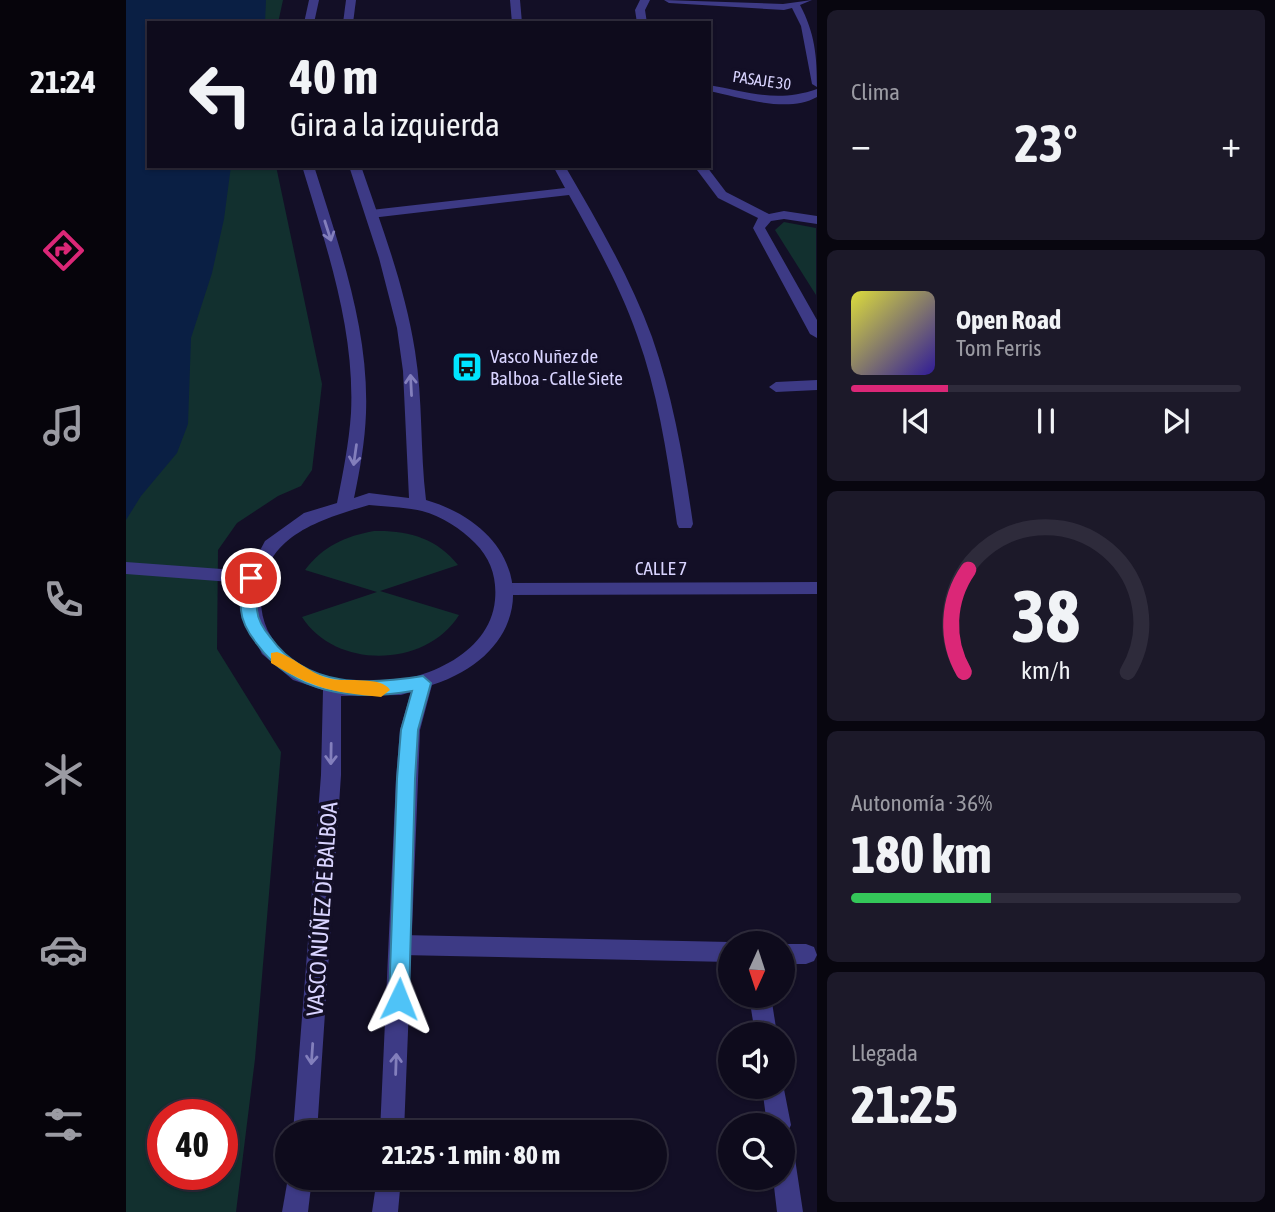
<!DOCTYPE html>
<html lang="es">
<head>
<meta charset="utf-8">
<style>
  body { margin:0; font-family:"Asap Condensed",sans-serif; background:#1c1929; color:#f1f3f6; height:100vh; display:flex; flex-direction:column; font-size:26px; white-space:nowrap }
  * { box-sizing:border-box; margin:0 }
  p { font-size:23px; color:#9b9ba3 }
  .icon { flex:none; width:38px; height:38px; fill:none; stroke:currentColor; stroke-width:2; stroke-linecap:round; stroke-linejoin:round }
  .map { position:relative; flex:1; overflow:hidden }
  .side { display:flex; flex-direction:column; gap:10px; padding:10px; background:#08060f; width:458px }
  .side>* { flex:none }
  .top-card { position:absolute; left:21px; top:21px; width:564px; height:147px; border-radius:0px; box-shadow:0 2px 5px #0004,0 0 0 2px #2e2b3b; background:#0e0b1c; color:#f1f3f6; overflow:hidden }
  .needle { width:46px; rotate:183deg }
  .controls { position:absolute; left:592px; top:931px; display:grid; gap:14px }
  .controls a { display:grid; place-items:center; width:77px; height:77px; border-radius:50%; background:#0e0b1c; box-shadow:0 2px 5px #0004,0 0 0 2px #2e2b3b; font-size:35px }
  .speed { position:absolute; left:21px; top:1099px; display:flex; gap:14px; font-size:35px; font-weight:700; text-align:center }
  .speed>* { display:grid; place-content:center; width:91px; height:91px; border-radius:50%; background:#0e0b1c; box-shadow:0 2px 5px #0004,0 0 0 2px #2e2b3b; line-height:1 }
  .speed .limit { border:10px solid #d22; background:#fff; color:#111 }
  .pin { position:absolute; display:grid; place-items:center; width:60px; height:60px; color:#fff; margin:-30px; border:4px solid #fff; border-radius:50%; box-shadow:0 2px 7px #0007 }
  .me { position:absolute; width:77px; margin:-38px; rotate:2deg; stroke-linejoin:round; filter:drop-shadow(0 0 5px #0008) }
  .turn { display:flex; align-items:center; gap:24px; height:147px; padding:0 28px; font-size:32px }
  .turn .icon { width:91px; height:91px; stroke-width:2.5 }
  .turn b { display:block; font-size:49px; line-height:60px }
  .big { font-size:52px; font-weight:700; line-height:1.1 }
  .side .tile { flex:1; display:flex; flex-direction:column; justify-content:center; gap:10px; min-width:0; padding:0 24px; border-radius:10px; background:#1c1929 }
  .side .dial { align-items:center; gap:0 }
  .dial svg { height:182px; overflow:visible; fill:none; stroke:#2e2b3b; stroke-width:7; stroke-linecap:round; text-anchor:middle }
  .dial text { fill:#f1f3f6; stroke:none }
  .song { display:flex; align-items:center; gap:21px }
  .cover { width:84px; height:84px; border-radius:10px; background:linear-gradient(135deg,hsl(60 70% 55%),hsl(250 70% 35%)) }
  .played { height:7px; border-radius:4px; background:linear-gradient(90deg,#db2777 25%,#2e2b3b 25%) }
  .keys { display:flex; justify-content:space-around; direction:ltr }
  .heat { display:flex; justify-content:space-between; align-items:center; font-size:38px; direction:ltr }
  .charge { height:10px; border-radius:5px; background:linear-gradient(90deg,#34c759 36%,#2e2b3b 0) }
  .trip { position:absolute; left:149px; top:1120px; width:392px; height:70px; border-radius:35px; background:#0e0b1c; box-shadow:0 2px 5px #0004,0 0 0 2px #2e2b3b; font-weight:700; line-height:70px; text-align:center }
  main { display:flex; flex:1; min-height:0 }
  .tab-bar { display:flex; flex-direction:column; width:126px; justify-content:space-around; align-items:center; background:#06040b; color:#9b9ba3 }
  .tab-bar .icon { width:49px; height:49px }
  .tab-bar .on { color:#db2777 }
  .tab-bar b { font-size:32px; color:#f1f3f6 }
  .map>svg:first-child { display:block }
  .green { fill:#12302f; fill-rule:evenodd }
  .water { fill:#0a1f44 }
  .lines { fill:none; stroke-linecap:round; stroke-linejoin:round }
  .service { fill:#3d3a85; fill-rule:evenodd }
  .minor { fill:#3d3a85; fill-rule:evenodd }
  .tertiary { fill:#3d3a85; fill-rule:evenodd }
  .oneway { stroke:#837fbc }
  .route { fill:#4fc3f7; stroke:#337fa1; stroke-width:2 }
  .slow { fill:#f59e0b }
  .labels { text-anchor:middle; stroke-width:7; stroke-linejoin:round; paint-order:stroke }
  .far-street-label { font-size:16px; fill:#d9d4ff; stroke:#130f26 }
  .poi-label { font-size:19px; fill:#d9d4ff; stroke:#130f26; text-anchor:start }
  .street-label { font-size:19px; fill:#d9d4ff; stroke:#130f26 }
  .near-street-label { font-size:23px; fill:#d9d4ff; stroke:#130f26 }
</style>
</head>
<body>
<main>
<nav class="tab-bar">
<b>21:24</b>
<svg class="icon on" aria-label="directions" viewBox="0 0 24 24"><path d="M12 3l9 9-9 9-9-9zM9 14v-3h6M13 9l2 2-2 2"/></svg>
<svg class="icon" aria-label="music" viewBox="0 0 24 24"><path d="M9 18V5l10-2v13"/><circle cx="6" cy="18" r="3"/><circle cx="16" cy="16" r="3"/></svg>
<svg class="icon" aria-label="phone" viewBox="0 0 24 24"><path d="M5 4h4l2 5-3 2q2 4 5 5l2-3 5 2v4C11 20 4 13 5 4z"/></svg>
<svg class="icon" aria-label="climate" viewBox="0 0 24 24"><path d="M12 3v18M4 7l16 10M4 17L20 7"/></svg>
<svg class="icon" aria-label="car" viewBox="0 0 24 24"><path d="M5 17H2v-5l4-1 3-4h7l3 4 3 1v5h-3M9 17h6M6 11h13"/><circle cx="7" cy="17" r="2"/><circle cx="17" cy="17" r="2"/></svg>
<svg class="icon" aria-label="filters" viewBox="0 0 24 24"><path d="M4 7h16M4 17h16"/><circle cx="9" cy="7" r="2"/><circle cx="15" cy="17" r="2"/></svg>
</nav>
<div class="map">
<svg width="691" height="1212" viewBox="0 0 691 1212">
  <rect width="100%" height="100%" fill="#130f26"/>
  <!-- green -->
  <g class="green">
    <path d="M0,0H157L152,23H23V166H150L196,384L186,470L175,486L152,496L111,523L92,550L91,649L155,752L129,1059L110,1212H0ZM37,1115H96V1174H37Z"/>
    <path d="M658,222L690,228V295L649,230Z"/>
    <path d="M248,531C281,530 311,538 332,565L254,591L333,615C300,668 210,670 176,617L251,592L179,570C197,546 220,536 248,531Z"/>
  </g>
  <!-- water -->
  <path class="water" d="M0,0H140L139,23H23V166H105L98,219L86,273L65,338L62,424L51,453L15,496L0,520Z"/>
  <g class="lines">
    <!-- service -->
    <g class="service">
      <path d="M384,0H394L396,23H386Z"/>
      <path d="M427,166H439C471,221 504,277 526,337C547,397 558,461 567,524L565,528H553L551,524C542,460 533,396 511,335C494,286 468,240 443,195L245,218L239,214L245,210L439,188Z"/>
      <path d="M275,935L604,942L608,943H604V962L275,955L267,952L264,945L267,938Z"/>
      <path d="M656,944H680L688,947L691,955L688,961L680,964H656Z"/>
      <path d="M623,996H645L651,1034H629Z"/>
      <path d="M656,1079L665,1125L661,1133L656,1136V1125H641L636,1087H656Z"/>
      <path d="M656,1140L665,1143L668,1152L677,1212H651L647,1178H656Z"/>
    </g>
    <!-- minor -->
    <g class="minor">
      <path d="M514,0H524L519,10L521,23H511L509,10Z"/>
      <path d="M538,0L657,4L686,0L674,5C689,33 691,57 691,87L686,84L675,26L666,8L658,10L543,3Z"/>
      <path d="M583,85C623,92 651,103 691,89V97C661,114 614,97 583,91Z"/>
      <path d="M573,167H581L600,192L643,214L658,211L691,216V224L658,219L645,221L639,228L691,320V338L684,334L627,228L632,218L592,198L571,170Z"/>
      <path d="M691,380V390L650,392L643,387L650,382Z"/>
      <path d="M691,582V594L381,595L372,589L381,583Z"/>
    </g>
    <!-- tertiary -->
    <g class="tertiary">
      <path d="M183,0H193L188,23H178Z"/>
      <path d="M220,0H230L227,23H217Z"/>
      <path d="M176,166H188C213,246 243,328 240,413C239,441 234,470 228,498L243,493L283,498L277,371L271,328L253,258L223,166H235C256,227 279,287 289,351C297,400 294,451 300,500C412,533 418,649 306,685L294,730L278,1132H254L270,779L274,730L285,692L275,695L215,696V775L191,1132H167L195,775L197,690L167,680L136,654L117,616L118,583L0,574V562L123,571L139,541L178,513L211,503C217,473 223,443 225,413C229,328 200,246 176,166ZM243,505C260,507 279,507 296,511C316,516 335,529 349,543C365,559 371,578 369,600C363,664 273,691 218,682C196,678 178,668 161,655C144,640 135,622 135,600C135,537 192,520 243,505Z"/>
      <path d="M162,1178H186L182,1212H156Z"/>
      <path d="M251,1178H275L272,1212H246Z"/>
    </g>
  </g>
  <!-- one-way arrows -->
  <defs><path id="oneway-shaft" d="M-6 0H5M1.5-3L5.5 0L1.5 3" fill="none" stroke-width="1.6" stroke-linecap="round" stroke-linejoin="round" transform="scale(1.75)"/></defs>
  <g class="oneway">
    <use href="#oneway-shaft" transform="translate(202 231) rotate(72)"/>
    <use href="#oneway-shaft" transform="translate(285 385) rotate(-93)"/>
    <use href="#oneway-shaft" transform="translate(229 455) rotate(98)"/>
    <use href="#oneway-shaft" transform="translate(205 754) rotate(91)"/>
    <use href="#oneway-shaft" transform="translate(186 1054) rotate(94)"/>
    <use href="#oneway-shaft" transform="translate(270 1064) rotate(-88)"/>
  </g>
  <!-- route -->
  <path class="route" d="M125,572L133,578C132,588 130,599 131,610C132,621 138,630 145,638C181,688 242,685 297,676L305,683L292,730L289,779L283,999L280,1006L273,1009L266,1006L263,999L271,779L275,730L286,691C229,701 167,694 131,644C123,634 116,623 115,610C114,599 117,588 117,578Z"/>
  <!-- slow -->
  <path class="slow" d="M151,652C170,658 185,675 206,679C220,682 256,676 264,690L255,697C206,692 188,689 145,663V653Z"/>
  <!-- icons -->
  <defs>
    <g id="bus-square" transform="scale(1.575)"><rect x="-9" y="-9" width="18" height="18" rx="4" fill="#00e5ff" stroke="#130f26"/><path d="M-5-6H5V4H4V6H2V4H-2V6H-4V4H-5ZM-3.5-4V0h7V-4ZM-3.5 1.2v1.5H-2V1.2ZM2 1.2v1.5H3.5V1.2Z" fill="#111"/></g>
  </defs>
  <g fill-rule="evenodd">
    <use href="#bus-square" x="341" y="367"/>
  </g>
  <g class="labels">
    <!-- far-street labels -->
    <g class="far-street-label">
      <text transform="translate(636 80) rotate(8)" y="6">PASAJE 30</text>
    </g>
    <!-- poi labels -->
    <g class="poi-label">
      <text x="364" y="363">Vasco Nuñez de<tspan x="364" dy="22">Balboa - Calle Siete</tspan></text>
    </g>
    <!-- street labels -->
    <g class="street-label">
      <text x="535" y="575">CALLE 7</text>
    </g>
    <!-- near-street labels -->
    <g class="near-street-label">
      <text transform="translate(196 909) rotate(-86)" y="8">VASCO NÚÑEZ DE BALBOA</text>
    </g>
  </g>
</svg>
<div class="controls">
<a><svg class="needle" viewBox="-14 -14 28 28"><path d="M0-13l5 13h-10z" fill="#e53935"/><path d="M0 13l5-13h-10z" fill="#9b9ba3"/></svg></a>
<a><svg class="icon" aria-label="sound" viewBox="0 0 24 24"><path d="M4 9h4l5-4v14l-5-4H4zM17 9q2 3 0 6"/></svg></a>
<a><svg class="icon" aria-label="search" viewBox="0 0 24 24"><circle cx="10" cy="10" r="6"/><path d="M15 15l6 6"/></svg></a>
</div>
<div class="speed"><div class="limit">40</div></div>
<div class="pin" style="left:125px;top:578px;background:#d93025"><svg class="icon" aria-label="arrive" viewBox="0 0 24 24"><path d="M6 21V4h12l-3 4 3 4H6"/></svg></div>
<svg class="me" style="left:273px;top:999px" viewBox="-20 -20 40 40"><path d="M0-17L14 15 0 8-14 15z" fill="#4fc3f7" stroke="#fff" stroke-width="4"/></svg>
<div class="trip">21:25 · 1 min · 80 m</div>
<div class="top-card">
<div class="turn"><svg class="icon" aria-label="left" viewBox="0 0 24 24"><path d="M17 20v-9H6M10 6l-5 5 5 5"/></svg><div><b>40 m</b>Gira a la izquierda</div></div>
</div>
</div>
<section class="side">
<div class="tile"><p>Clima</p>
<div class="heat"><a>−</a><b class="big">23°</b><a>+</a></div>
</div>
<div class="tile">
<div class="song"><i class="cover"></i><div><b>Open Road</b><p>Tom Ferris</p></div></div>
<div class="played"></div>
<div class="keys"><svg class="icon" aria-label="previous" viewBox="0 0 24 24"><path d="M18 5L8 12l10 7zM5 5v14"/></svg><svg class="icon" aria-label="pause" viewBox="0 0 24 24"><path d="M8 5v14M16 5v14"/></svg><svg class="icon" aria-label="next" viewBox="0 0 24 24"><path d="M6 5l10 7-10 7zM19 5v14"/></svg></div>
</div>
<div class="tile dial"><svg viewBox="0 0 100 80">
<path d="M14 69A42 42 0 1 1 86 69"/>
<path d="M14 69A42 42 0 0 1 16 24" stroke="#db2777"/>
<text x="50" y="56" font-size="32" font-weight="700">38</text>
<text x="50" y="72" font-size="11">km/h</text>
</svg></div>
<div class="tile"><p>Autonomía · 36%</p><b class="big">180 km</b><div class="charge"></div></div>
<div class="tile"><p>Llegada</p><b class="big">21:25</b></div>
</section>
</main>
</body>
</html>
